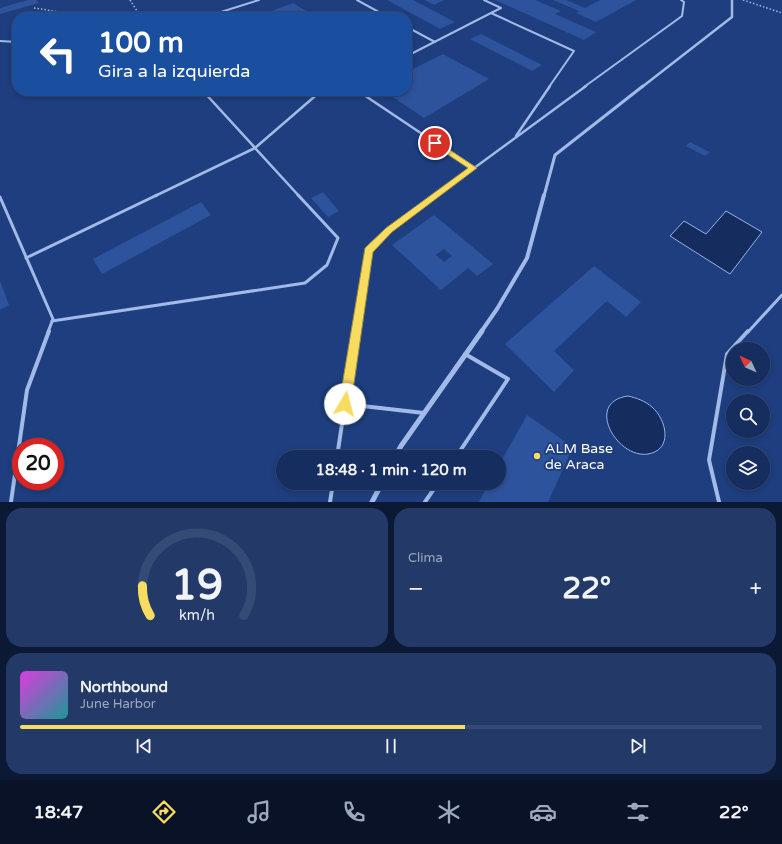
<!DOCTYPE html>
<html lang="es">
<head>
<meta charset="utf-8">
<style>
  body { margin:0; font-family:"Varela Round",sans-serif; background:#233a68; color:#f1f3f6; height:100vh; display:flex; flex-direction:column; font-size:15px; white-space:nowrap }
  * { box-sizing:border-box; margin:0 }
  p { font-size:13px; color:#9ea8bd }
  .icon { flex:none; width:22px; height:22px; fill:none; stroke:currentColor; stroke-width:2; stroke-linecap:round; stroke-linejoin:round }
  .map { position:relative; height:502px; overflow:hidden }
  .details { display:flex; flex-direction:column; gap:6px; padding:6px; background:#0c1934; flex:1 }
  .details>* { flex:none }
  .top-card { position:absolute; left:12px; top:12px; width:400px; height:84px; border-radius:16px; box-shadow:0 2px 6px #0003,0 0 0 1px #354a74; background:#1a4fa0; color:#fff; overflow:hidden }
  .needle { width:26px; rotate:314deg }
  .buttons { position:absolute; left:726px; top:342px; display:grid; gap:8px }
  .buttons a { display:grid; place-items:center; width:44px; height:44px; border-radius:50%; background:#162e5f; box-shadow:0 2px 6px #0003,0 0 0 1px #354a74; font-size:20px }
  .speed { position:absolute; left:12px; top:438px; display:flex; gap:8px; font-size:20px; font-weight:700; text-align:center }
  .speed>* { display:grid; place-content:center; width:52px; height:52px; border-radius:50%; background:#162e5f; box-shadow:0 2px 6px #0003,0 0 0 1px #354a74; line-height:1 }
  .speed .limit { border:6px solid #d22; background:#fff; color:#111 }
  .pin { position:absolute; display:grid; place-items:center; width:34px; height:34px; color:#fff; margin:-17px; border:2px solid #fff; border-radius:50%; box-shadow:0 1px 4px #0007 }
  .me { position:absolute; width:44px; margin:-22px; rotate:8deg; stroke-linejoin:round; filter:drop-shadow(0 0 3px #0008) }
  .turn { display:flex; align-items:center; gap:14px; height:84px; padding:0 20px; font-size:18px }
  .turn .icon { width:52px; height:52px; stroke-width:2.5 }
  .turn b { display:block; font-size:28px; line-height:34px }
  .big { font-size:30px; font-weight:700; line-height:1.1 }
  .details .tile { flex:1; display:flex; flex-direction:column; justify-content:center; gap:6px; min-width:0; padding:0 14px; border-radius:16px; background:#233a68 }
  .details .dial { align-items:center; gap:0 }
  .dial svg { height:104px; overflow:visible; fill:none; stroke:#354a74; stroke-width:7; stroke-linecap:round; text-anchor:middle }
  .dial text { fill:#f1f3f6; stroke:none }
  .song { display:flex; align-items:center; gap:12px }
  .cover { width:48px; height:48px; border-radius:6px; background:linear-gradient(135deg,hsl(300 70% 55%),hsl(180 70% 35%)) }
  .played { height:4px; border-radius:2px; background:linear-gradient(90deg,#f8dc60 60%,#354a74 60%) }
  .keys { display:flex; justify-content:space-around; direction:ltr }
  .heat { display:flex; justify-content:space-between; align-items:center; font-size:22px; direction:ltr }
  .details .tiles { flex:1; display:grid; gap:6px; grid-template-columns:1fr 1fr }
  .tile:last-child { grid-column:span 2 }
  .trip { position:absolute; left:276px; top:450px; width:230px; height:40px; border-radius:20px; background:#162e5f; box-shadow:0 2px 6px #0003,0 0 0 1px #354a74; font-weight:700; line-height:40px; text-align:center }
  .tabs { display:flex; height:64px; justify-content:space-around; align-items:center; background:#091226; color:#9ea8bd }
  .tabs .icon { width:28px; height:28px }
  .tabs .selected { color:#f8dc60 }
  .tabs b { font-size:18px; color:#f1f3f6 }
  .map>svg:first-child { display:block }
  .water { fill:#142c5e; stroke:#95b3ea }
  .building { fill:#2d539d; fill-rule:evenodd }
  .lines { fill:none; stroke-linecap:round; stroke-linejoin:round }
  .path { stroke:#a1bae8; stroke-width:1.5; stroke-dasharray:1.5 2; stroke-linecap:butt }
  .lane-far3 { stroke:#a1bae8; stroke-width:2 }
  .lane-far2 { stroke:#a1bae8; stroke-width:2.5 }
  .lane-far1 { stroke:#a1bae8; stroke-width:3 }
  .lane { stroke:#a1bae8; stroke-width:4 }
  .street-far3 { stroke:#a1bae8; stroke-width:2.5 }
  .street-far2 { stroke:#a1bae8; stroke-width:3 }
  .street-far1 { stroke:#a1bae8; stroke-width:4 }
  .street { stroke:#a1bae8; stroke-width:5 }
  .route { fill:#f8dc60; stroke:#a18f3e }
  .poi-dot { fill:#f8dc60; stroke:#1e3e7f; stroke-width:1.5 }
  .labels { text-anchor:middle; stroke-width:4; stroke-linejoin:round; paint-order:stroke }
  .near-poi-label { font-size:14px; fill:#fff; stroke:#1e3e7f; text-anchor:start }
</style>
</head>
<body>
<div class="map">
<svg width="782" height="502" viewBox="0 0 782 502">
  <rect width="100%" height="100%" fill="#1e3e7f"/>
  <!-- water -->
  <g class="water">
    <path d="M726,211L762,232L730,274L670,236L684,221L706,234Z"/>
    <path d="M628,396C637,398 645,401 652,407C667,420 673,450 648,454C617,459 584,402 628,396Z"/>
  </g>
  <!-- building -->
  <g class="building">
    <path d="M28,0H36L39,3L0,14V8Z"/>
    <path d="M387,0H413L455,22L440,29Z"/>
    <path d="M425,0H444L434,5Z"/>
    <path d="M495,0H535L561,11L555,14L596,32L584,40Z"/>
    <path d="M553,0H566L585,8L600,0H636L596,22L576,13L579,11Z"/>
    <path d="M293,3L316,17H268L263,14Z"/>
    <path d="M481,34L540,64L542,65L532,71L470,39Z"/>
    <path d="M443,54L489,79L424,118L384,91H407V72Z"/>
    <path d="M690,142L707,151L710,152L705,156L686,146Z"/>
    <path d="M323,192L339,211L328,217L311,198Z"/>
    <path d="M201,202L211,215L102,274L93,259Z"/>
    <path d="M434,215L457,234L493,264L477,276L468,268L441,290L392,245ZM444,249L452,256L444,262L436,255Z"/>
    <path d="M594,266L641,302L626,317L607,301L554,351L574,370L554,392L505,344Z"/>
    <path d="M0,281L9,305L0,310Z"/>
    <path d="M527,415L573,447L548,502H479L489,483H499V465Z"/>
  </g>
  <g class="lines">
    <!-- path -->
    <g class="path">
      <path d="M130,0L141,17"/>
      <path d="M743,0L782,13"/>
      <path d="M34,8L92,17"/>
    </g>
    <!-- lane-far3 -->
    <g class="lane-far3">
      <path d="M357,0L388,17"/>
      <path d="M484,0L501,8L491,13"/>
      <path d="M205,17L259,0"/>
      <path d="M407,27L435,42"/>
      <path d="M0,41L17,42"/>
      <path d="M407,56L491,13L574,51L549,87"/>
      <path d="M584,87L682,16L684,2L681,0"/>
    </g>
    <!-- lane-far2 -->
    <g class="lane-far2">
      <path d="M203,91L299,196"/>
      <path d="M358,91L473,168"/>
      <path d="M516,136L550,86"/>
      <path d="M155,196L255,148L321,91"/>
      <path d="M436,196L586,86"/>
    </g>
    <!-- lane-far1 -->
    <g class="lane-far1">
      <path d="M0,197L53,319L48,332"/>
      <path d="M26,258L157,195"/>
      <path d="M52,321L305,283L327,265L338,238L298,195"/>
      <path d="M356,332L368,250L389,230L437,195"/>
      <path d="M748,332L782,295"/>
    </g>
    <!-- lane -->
    <g class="lane">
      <path d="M345,404L424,413"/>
      <path d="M337,457L356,331"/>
      <path d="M456,457L508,379L465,354"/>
      <path d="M11,502L27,390L49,331"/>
      <path d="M330,502L333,483"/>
      <path d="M425,502L438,483"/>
      <path d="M719,502L709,460L727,354L748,331"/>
    </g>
    <!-- street-far3 -->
    <path class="street-far3" d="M642,87L732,17V0"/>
    <!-- street-far2 -->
    <path class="street-far2" d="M544,196L555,155L643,86"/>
    <!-- street-far1 -->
    <path class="street-far1" d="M481,332L497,309L527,258L544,195"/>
    <!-- street -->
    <g class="street">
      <path d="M395,457L401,446L482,331"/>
      <path d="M372,502L382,483"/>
    </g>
  </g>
  <!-- route -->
  <path class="route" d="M435,140L477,168L392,232L373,252L351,404L349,408L345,410L341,408L339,404L365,248L386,228L468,168L432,144V141Z"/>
  <!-- markers -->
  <circle class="poi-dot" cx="537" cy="456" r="4"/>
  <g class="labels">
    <!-- near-poi labels -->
    <g class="near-poi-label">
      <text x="545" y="453">ALM Base<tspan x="545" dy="16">de Araca</tspan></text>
    </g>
  </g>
</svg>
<div class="buttons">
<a><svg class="needle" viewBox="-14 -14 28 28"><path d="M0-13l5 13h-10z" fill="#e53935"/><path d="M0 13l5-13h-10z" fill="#9ea8bd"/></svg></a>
<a><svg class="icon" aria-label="search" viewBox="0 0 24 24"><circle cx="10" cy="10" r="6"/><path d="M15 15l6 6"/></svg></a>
<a><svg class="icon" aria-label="layers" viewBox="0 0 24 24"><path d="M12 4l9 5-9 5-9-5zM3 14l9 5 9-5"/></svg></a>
</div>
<div class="speed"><div class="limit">20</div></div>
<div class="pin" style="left:435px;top:143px;background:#d93025"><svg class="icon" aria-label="arrive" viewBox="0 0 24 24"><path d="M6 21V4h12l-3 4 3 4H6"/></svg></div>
<svg class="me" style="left:345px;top:404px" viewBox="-20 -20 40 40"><circle r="19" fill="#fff"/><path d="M0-13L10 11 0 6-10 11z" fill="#f8dc60"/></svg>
<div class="trip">18:48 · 1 min · 120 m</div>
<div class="top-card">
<div class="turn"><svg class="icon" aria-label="left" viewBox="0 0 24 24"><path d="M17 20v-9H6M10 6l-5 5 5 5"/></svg><div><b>100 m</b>Gira a la izquierda</div></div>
</div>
</div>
<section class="details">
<div class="tiles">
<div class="tile dial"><svg viewBox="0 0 100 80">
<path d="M14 69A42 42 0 1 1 86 69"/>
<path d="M14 69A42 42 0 0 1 8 46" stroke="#f8dc60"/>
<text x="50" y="56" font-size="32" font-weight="700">19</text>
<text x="50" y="72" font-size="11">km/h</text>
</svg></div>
<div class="tile"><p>Clima</p>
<div class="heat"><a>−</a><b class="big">22°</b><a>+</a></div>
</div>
<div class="tile">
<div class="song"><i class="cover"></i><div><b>Northbound</b><p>June Harbor</p></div></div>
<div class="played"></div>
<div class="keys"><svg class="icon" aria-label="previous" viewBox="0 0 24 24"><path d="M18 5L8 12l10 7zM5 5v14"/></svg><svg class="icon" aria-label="pause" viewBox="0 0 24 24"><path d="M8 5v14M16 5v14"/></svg><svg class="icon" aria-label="next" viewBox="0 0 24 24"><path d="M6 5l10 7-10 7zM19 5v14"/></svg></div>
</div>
</div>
</section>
<nav class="tabs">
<b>18:47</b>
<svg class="icon selected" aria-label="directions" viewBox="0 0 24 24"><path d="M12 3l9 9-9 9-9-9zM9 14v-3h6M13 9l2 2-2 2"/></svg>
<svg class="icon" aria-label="music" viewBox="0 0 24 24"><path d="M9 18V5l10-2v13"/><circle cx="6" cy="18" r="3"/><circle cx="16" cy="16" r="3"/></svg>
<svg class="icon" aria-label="phone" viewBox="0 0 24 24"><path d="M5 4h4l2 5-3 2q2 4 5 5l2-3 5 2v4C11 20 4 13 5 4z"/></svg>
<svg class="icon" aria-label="climate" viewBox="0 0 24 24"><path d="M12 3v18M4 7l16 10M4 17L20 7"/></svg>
<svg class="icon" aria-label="car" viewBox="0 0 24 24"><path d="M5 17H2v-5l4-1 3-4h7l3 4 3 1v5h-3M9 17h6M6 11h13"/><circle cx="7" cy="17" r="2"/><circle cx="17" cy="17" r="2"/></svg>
<svg class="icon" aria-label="filters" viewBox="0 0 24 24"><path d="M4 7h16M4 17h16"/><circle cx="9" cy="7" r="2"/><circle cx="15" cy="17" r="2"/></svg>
<b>22°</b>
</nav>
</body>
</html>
